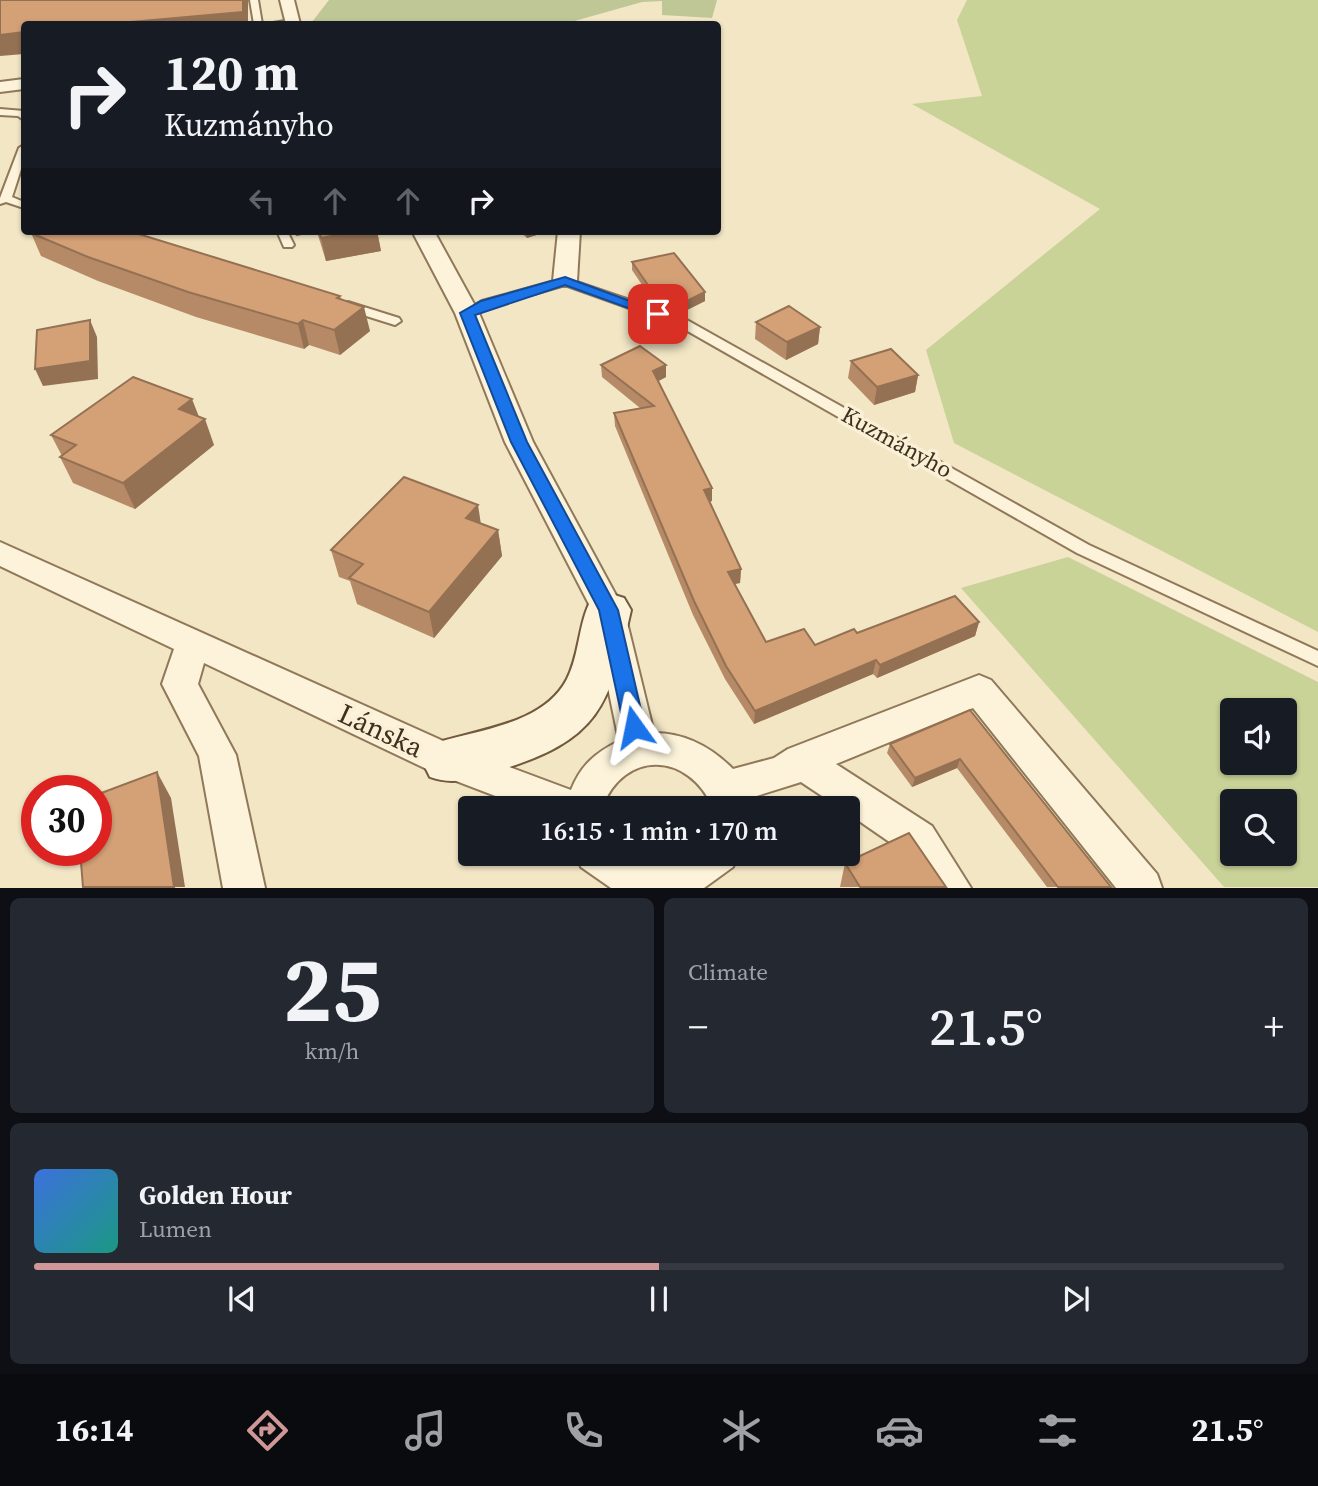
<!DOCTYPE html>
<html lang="en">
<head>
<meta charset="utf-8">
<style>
  body { margin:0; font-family:"Source Serif 4",serif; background:#242831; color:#f1f3f6; height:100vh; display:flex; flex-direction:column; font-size:26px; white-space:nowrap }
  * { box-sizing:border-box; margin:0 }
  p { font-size:23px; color:#9ea1a6 }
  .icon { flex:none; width:38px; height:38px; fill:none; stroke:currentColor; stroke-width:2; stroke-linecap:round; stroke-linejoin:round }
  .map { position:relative; height:888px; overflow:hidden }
  .details { display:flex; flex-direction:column; gap:10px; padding:10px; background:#0d0f14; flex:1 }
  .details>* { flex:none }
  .guide { position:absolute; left:21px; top:21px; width:700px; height:214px; border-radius:7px; box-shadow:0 2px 5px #0004; background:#171b24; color:#f1f3f6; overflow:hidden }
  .tools { position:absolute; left:1220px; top:698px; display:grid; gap:14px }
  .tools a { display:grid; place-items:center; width:77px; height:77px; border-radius:7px; background:#171b24; box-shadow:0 2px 5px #0004; font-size:35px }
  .speed { position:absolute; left:21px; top:775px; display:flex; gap:14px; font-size:35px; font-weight:700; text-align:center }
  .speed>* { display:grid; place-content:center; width:91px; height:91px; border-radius:50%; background:#171b24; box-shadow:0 2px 5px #0004; line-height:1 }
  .speed .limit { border:10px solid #d22; background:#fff; color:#111 }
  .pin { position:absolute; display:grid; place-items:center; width:60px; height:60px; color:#fff; margin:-30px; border-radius:14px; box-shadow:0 4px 10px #0006 }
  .me { position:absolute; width:77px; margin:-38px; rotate:348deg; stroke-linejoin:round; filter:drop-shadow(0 0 5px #0008) }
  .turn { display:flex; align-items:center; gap:24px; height:147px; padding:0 28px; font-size:32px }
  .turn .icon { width:91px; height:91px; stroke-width:2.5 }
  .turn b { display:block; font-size:49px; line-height:60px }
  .lanes { display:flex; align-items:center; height:66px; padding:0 28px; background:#0003; justify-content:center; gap:35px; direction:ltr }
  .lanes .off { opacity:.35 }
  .big { font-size:52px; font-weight:600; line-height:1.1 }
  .details .card { flex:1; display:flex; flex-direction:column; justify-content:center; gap:10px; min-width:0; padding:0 24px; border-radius:10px; background:#242831 }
  .details .dial { align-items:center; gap:0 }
  .dial b { font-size:91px; line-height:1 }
  .song { display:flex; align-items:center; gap:21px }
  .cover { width:84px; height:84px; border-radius:10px; background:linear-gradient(135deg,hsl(220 70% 55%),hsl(170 70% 35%)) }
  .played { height:7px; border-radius:4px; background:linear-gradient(90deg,#cf9797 50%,#363941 50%) }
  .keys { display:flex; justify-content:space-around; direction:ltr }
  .heat { display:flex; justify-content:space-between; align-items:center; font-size:38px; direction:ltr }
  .details .tiles { flex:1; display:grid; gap:10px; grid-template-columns:1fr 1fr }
  .card:last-child { grid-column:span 2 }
  .trip { position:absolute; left:458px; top:796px; width:402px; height:70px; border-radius:7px; background:#171b24; box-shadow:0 2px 5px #0004; font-weight:600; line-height:70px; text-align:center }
  .dock { display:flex; height:112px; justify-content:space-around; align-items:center; background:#090b0e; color:#9ea1a6 }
  .dock .icon { width:49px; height:49px }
  .dock .selected { color:#cf9797 }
  .dock b { font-size:32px; color:#f1f3f6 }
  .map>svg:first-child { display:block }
  .green { fill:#c9d297; fill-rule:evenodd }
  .cemetery { fill:#bfc797 }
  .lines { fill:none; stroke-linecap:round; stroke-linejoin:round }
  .lane-casing { stroke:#907859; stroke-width:4 }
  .street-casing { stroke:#907859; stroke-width:4 }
  .secondary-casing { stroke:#72593c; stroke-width:4 }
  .lane { fill:#fcf3da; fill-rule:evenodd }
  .street { fill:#fcf3da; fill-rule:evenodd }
  .secondary { fill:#fcf3da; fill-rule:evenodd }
  .wall { fill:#b68a66 }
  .shaded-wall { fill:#947153 }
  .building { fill:#d4a177; stroke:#947153; stroke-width:2 }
  .route { fill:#1a73e8; stroke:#114b97; stroke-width:2 }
  .labels { text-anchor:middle; stroke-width:7; stroke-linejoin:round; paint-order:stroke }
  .street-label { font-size:23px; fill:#3e2f1e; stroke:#f9f0d6 }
  .near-street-label { font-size:28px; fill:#3e2f1e; stroke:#f9f0d6 }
</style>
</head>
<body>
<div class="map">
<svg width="1318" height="888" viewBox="0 0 1318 888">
  <rect width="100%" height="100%" fill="#f2e6c5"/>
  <!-- green -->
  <g class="green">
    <path d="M967,0H1318V632L954,443L926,350L1100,209L912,104L982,96L957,20Z"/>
    <path d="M1068,557L1318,682V887H1224L961,588ZM1232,710H1284V763H1232ZM1232,802H1284V854H1232Z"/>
  </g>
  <!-- cemetery -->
  <path class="cemetery" d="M329,0H717L712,18L662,15V1L642,2L564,24L312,22Z"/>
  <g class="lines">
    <!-- lane casing -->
    <g class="lane-casing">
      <g id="lane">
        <path d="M250,0H258L262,24H254Z"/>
        <path d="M291,20L295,22L294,24H267Z"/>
        <path d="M0,109L24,111V120L18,116L0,115Z"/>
        <path d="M24,145V160L12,197L24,202V208L6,202L0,204V198L19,148Z"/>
        <path d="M277,231H287L294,245L292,247H284Z"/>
        <path d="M565,278L685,319L1089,545L1318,651V666L1077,553L677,325L565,285L490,307L467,317L461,313L482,301Z"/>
        <path d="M348,302L399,318L401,321L395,325L344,309L342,306L344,303Z"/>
      </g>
    </g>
    <!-- street casing -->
    <g class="street-casing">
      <g id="street">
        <path d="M280,0H294L300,24H286Z"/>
        <path d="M24,79V89L0,92V82Z"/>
        <path d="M412,231H434L479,313L533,442L624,610L654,733C685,733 711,747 733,769L774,758L788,749L979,675L991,680L1157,874L1162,888H1116L973,708L836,764L932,826L971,888H927L904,852L849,814V808H840L801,782L747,799L751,808H713C689,752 624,749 602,808H527L435,773L204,663L198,684L236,755L265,888H223L199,756L162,684L174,649L0,566V542L461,749L571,790C581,765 595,753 619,741L592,610L505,442L455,313Z"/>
        <path d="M558,231H580L577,281L573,286H557L553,281Z"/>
        <path d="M575,854H627L657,860L687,854H739L733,867L704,888H611L581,867Z"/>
      </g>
    </g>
    <!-- secondary casing -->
    <g class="secondary-casing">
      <path id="secondary" d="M608,593L624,598L631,610C609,707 600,740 497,771C473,778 454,786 430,777L422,761L430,745C473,729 542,727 567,679C580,654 578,623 592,598Z"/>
    </g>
    <!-- lane -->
    <use href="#lane" class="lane"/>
    <!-- street -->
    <use href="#street" class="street"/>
    <!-- secondary -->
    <use href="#secondary" class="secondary"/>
  </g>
  <!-- wall -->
  <g class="wall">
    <path d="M295,231H377L381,251L326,261L317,232L296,236Z"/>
    <path d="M519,231H549L527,238Z"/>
    <path d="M31,233L340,296L341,299L370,331L340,355L309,345L304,349L196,317L98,281L41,256Z"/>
    <path d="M632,262L705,301L679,314L657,307L632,270Z"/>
    <path d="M756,322L820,327L818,344L786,360L755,339Z"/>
    <path d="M851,361L918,375L915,392L874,405L848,378Z"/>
    <path d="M601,365L666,377L658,381L712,488V501L709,502L741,569L740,583L735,584L766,642L815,645L857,633L979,622L975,636L877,678L873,674L754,724L725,679L693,615L615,426L614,413L640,408L602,377Z"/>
    <path d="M199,417L214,445L135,509L73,483L60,457L62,456L51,435Z"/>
    <path d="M480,523L498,530L502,556L434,638L357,604L350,581L339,577L331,550Z"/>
    <path d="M970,710L1111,887H1047L957,768L912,787L887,753L890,744Z"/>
    <path d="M845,863L946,887H840Z"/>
  </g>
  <!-- shaded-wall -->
  <g class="shaded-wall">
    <path d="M243,0H248V24H108Z"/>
    <path d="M24,32V54L0,56V35Z"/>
    <path d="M295,231H317V232L296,236Z"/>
    <path d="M357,231H377L381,251L326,261L321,238Z"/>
    <path d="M526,231H549L527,238Z"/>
    <path d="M705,292V301L679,314V305Z"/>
    <path d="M364,307L370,331L340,355L334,330Z"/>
    <path d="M90,320L97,337L98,379L43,386L35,369Z"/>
    <path d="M303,320L309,345L304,349L298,324Z"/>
    <path d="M820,327L818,344L786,360L787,342Z"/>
    <path d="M666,365V377L653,384V371Z"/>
    <path d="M918,375L915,392L874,405L877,387Z"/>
    <path d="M192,399L201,422L205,419L214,445L135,509L123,483L179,409Z"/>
    <path d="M712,488V501L703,503L704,490Z"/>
    <path d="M478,505L482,531L466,518Z"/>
    <path d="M498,530L502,556L434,638L429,612Z"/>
    <path d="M741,569L740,583L727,585L728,572Z"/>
    <path d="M979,622L975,636L877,678L880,665Z"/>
    <path d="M876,660L873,674L754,724L755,711Z"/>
    <path d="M960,759L957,768L912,787L915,778Z"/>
    <path d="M157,772L171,798L185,887H174Z"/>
  </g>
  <!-- building -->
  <g class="building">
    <path d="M0,0H243V12L108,24H24V32L0,35Z"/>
    <path d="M34,231H129L340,296L337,298L364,307L334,330L303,320L298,324L188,292L88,257L31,233Z"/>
    <path d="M319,231H357L321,238Z"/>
    <path d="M674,253L705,292L679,305L657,298L632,262Z"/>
    <path d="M789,306L820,327L787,342L756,322Z"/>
    <path d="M90,320V361L35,369L37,330Z"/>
    <path d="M640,346L666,365L653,371L712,488L704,490L741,569L728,572L766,642L804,629L815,645L854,629L857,633L955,596L979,622L880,665L876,660L755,711L726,666L694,601L614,413L654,406L601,365Z"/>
    <path d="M891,349L918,375L877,387L851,361Z"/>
    <path d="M133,377L192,399L179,409L205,419L123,483L60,457L76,445L51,435Z"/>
    <path d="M404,477L478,505L466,518L498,530L429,612L349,578L363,564L331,550Z"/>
    <path d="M970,710L1111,887H1058L960,759L915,778L890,744Z"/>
    <path d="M157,772L174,887H83L80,850H96V795Z"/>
    <path d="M909,833L946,887H860L845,863Z"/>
  </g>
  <!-- route -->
  <path class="route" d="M565,277L665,314L653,317L565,285L475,315L527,442L618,610L645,727L642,733L634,736L627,733L624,727L599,610L511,442L460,313L481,301Z"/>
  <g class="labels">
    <!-- street labels -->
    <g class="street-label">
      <text transform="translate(897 442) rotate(29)" y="8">Kuzmányho</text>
    </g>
    <!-- near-street labels -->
    <g class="near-street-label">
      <text transform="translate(381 730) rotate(25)" y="10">Lánska</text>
    </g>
  </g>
</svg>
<div class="tools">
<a><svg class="icon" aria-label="sound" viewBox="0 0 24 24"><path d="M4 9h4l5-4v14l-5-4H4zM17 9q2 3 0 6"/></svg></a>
<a><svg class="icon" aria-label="search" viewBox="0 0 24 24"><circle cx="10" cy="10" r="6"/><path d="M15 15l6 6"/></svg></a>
</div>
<div class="speed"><div class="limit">30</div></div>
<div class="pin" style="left:658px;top:314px;background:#d93025"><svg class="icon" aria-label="arrive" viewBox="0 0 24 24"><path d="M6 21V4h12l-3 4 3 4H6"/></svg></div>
<svg class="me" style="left:634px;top:727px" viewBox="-20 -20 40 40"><path d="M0-17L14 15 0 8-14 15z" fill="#1a73e8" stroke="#fff" stroke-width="4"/></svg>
<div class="trip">16:15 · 1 min · 170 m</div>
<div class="guide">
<div class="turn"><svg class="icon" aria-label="right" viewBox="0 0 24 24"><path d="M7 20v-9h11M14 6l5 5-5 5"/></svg><div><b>120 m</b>Kuzmányho</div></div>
<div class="lanes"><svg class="icon off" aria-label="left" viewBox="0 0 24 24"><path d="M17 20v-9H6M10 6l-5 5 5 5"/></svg><svg class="icon off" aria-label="ahead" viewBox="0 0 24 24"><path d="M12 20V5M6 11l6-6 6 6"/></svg><svg class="icon off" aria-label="ahead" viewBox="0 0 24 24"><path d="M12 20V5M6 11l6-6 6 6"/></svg><svg class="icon" aria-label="right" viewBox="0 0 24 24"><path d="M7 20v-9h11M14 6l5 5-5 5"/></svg></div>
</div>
</div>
<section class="details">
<div class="tiles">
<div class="card dial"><b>25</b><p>km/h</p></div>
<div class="card"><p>Climate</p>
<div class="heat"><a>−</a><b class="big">21.5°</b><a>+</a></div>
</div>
<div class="card">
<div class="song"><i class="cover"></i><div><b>Golden Hour</b><p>Lumen</p></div></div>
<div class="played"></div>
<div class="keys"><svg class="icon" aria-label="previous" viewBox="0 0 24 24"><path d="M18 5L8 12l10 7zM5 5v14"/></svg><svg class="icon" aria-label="pause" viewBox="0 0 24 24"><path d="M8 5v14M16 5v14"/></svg><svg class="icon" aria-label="next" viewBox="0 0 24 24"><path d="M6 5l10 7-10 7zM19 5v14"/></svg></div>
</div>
</div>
</section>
<nav class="dock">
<b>16:14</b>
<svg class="icon selected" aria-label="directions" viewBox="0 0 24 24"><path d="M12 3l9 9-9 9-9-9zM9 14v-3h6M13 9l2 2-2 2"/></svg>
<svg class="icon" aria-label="music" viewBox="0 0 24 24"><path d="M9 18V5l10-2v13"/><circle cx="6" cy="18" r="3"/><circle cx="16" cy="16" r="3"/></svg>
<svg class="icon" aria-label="phone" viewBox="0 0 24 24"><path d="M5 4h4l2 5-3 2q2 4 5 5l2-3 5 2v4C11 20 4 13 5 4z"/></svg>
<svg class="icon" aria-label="climate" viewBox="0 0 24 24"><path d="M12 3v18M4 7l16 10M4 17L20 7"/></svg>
<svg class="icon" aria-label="car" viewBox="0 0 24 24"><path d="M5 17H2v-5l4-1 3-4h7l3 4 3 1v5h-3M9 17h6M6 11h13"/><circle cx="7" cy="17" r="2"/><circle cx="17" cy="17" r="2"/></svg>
<svg class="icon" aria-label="filters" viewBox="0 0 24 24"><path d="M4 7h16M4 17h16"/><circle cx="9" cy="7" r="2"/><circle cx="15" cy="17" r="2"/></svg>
<b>21.5°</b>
</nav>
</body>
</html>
